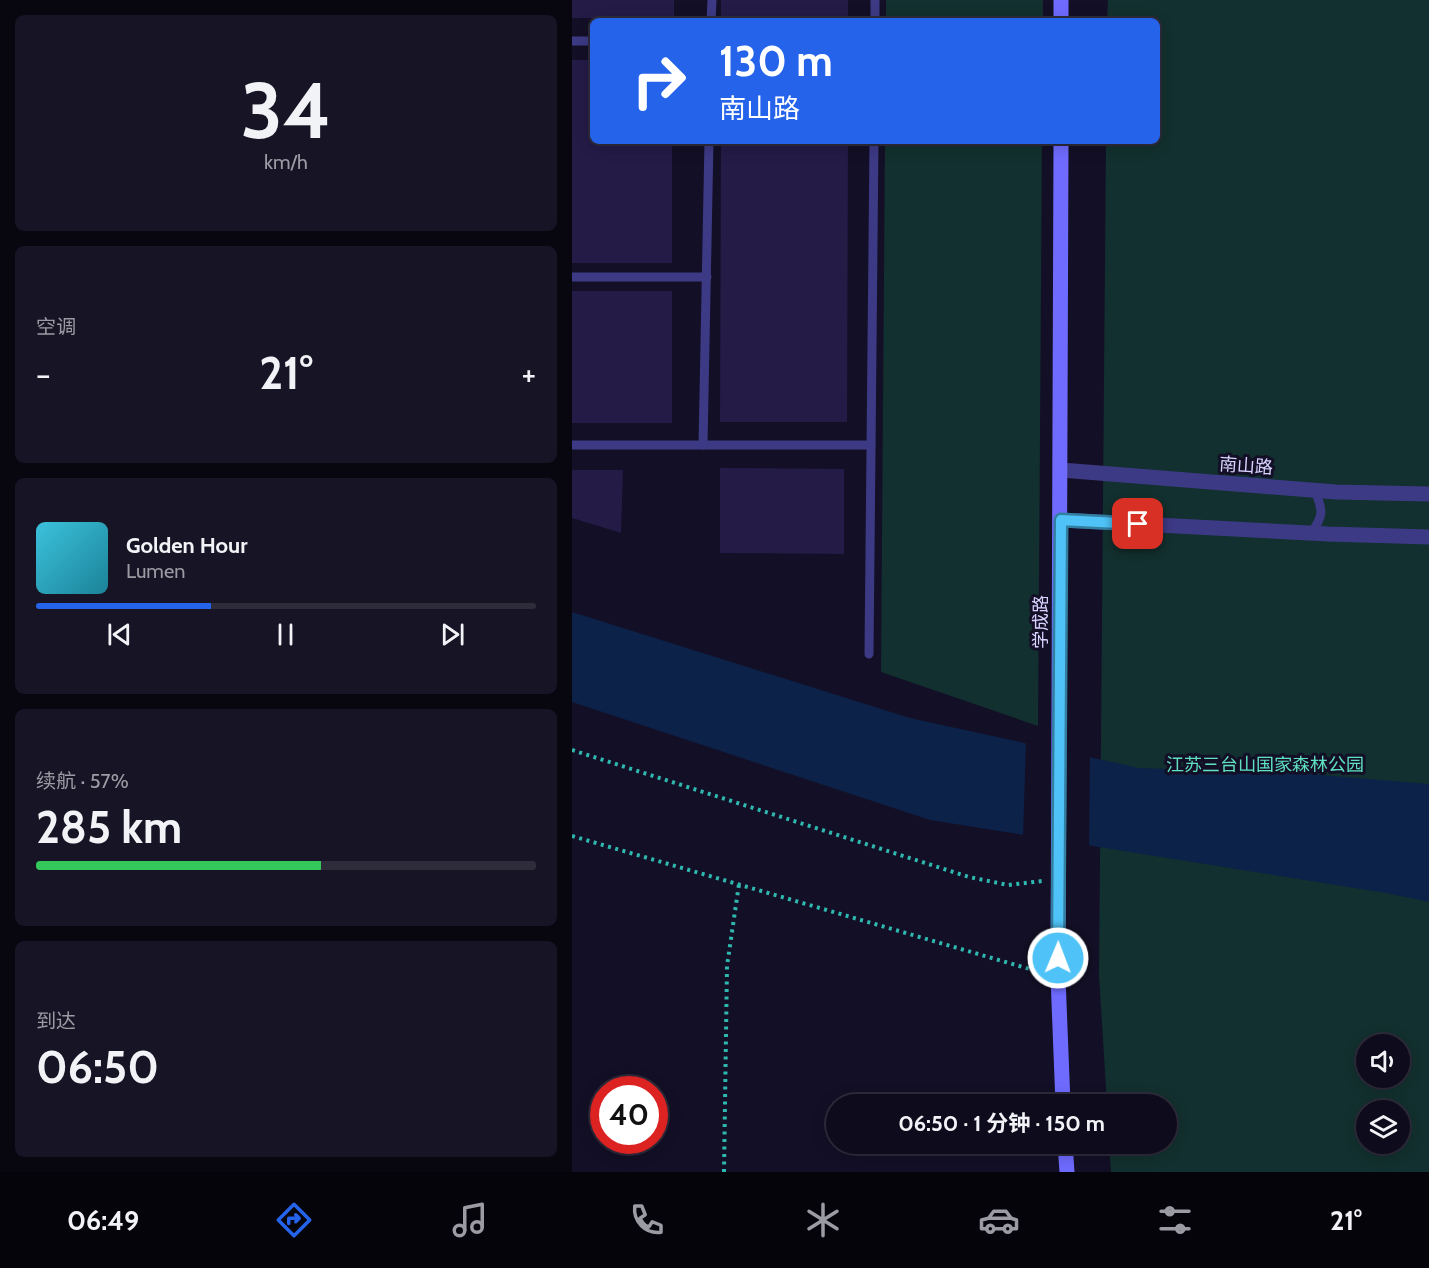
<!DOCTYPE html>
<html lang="zh">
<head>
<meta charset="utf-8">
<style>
  body { margin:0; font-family:Cabin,"Noto Sans SC",sans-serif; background:#171425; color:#f1f3f6; height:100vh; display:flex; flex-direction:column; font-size:22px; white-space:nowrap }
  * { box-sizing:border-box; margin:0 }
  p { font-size:20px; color:#9b9ba3 }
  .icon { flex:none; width:33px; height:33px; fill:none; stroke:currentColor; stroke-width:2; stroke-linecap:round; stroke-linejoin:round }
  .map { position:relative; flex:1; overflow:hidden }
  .details { display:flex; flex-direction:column; gap:15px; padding:15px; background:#08060f; width:572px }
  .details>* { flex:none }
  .hud { position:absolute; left:18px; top:18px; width:570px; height:126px; border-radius:9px; box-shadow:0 3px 15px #0003,0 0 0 2px #2e2b3b; background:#2563eb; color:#fff; overflow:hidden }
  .controls { position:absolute; left:784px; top:1034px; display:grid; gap:12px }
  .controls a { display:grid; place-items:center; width:54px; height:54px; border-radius:50%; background:#0e0b1c; box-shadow:0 3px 15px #0003,0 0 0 2px #2e2b3b; font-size:30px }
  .speed { position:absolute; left:18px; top:1076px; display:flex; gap:12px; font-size:30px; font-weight:700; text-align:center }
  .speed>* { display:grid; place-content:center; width:78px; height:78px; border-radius:50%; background:#0e0b1c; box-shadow:0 3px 15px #0003,0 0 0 2px #2e2b3b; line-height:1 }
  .speed .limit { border:9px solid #d22; background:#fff; color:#111 }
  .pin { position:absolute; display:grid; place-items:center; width:51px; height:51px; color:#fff; margin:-26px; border-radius:12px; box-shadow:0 3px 9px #0006 }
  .me { position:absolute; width:66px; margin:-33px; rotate:1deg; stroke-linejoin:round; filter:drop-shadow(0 0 4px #0008) }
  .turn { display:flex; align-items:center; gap:21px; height:126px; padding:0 30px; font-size:27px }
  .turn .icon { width:78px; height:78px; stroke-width:2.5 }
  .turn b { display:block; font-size:42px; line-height:51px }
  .big { font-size:45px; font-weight:700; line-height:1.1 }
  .details .card { flex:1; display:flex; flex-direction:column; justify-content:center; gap:9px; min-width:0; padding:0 21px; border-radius:9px; background:#171425 }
  .details .dial { align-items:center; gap:0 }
  .dial b { font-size:78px; line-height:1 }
  .song { display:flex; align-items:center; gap:18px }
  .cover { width:72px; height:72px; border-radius:9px; background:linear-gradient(135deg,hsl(190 70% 55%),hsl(190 70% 35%)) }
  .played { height:6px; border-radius:3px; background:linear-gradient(90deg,#2563eb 35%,#2e2b3b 35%) }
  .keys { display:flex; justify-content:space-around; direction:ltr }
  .heat { display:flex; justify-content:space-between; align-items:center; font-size:33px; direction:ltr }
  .charge { height:9px; border-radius:4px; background:linear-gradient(90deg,#34c759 57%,#2e2b3b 0) }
  .trip { position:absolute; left:254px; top:1094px; width:351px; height:60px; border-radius:30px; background:#0e0b1c; box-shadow:0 3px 15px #0003,0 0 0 2px #2e2b3b; font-weight:700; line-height:60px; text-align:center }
  .tabs { display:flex; height:96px; justify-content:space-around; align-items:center; background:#06040b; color:#9b9ba3 }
  .tabs .icon { width:42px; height:42px }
  .tabs .active { color:#2563eb }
  .tabs b { font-size:27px; color:#f1f3f6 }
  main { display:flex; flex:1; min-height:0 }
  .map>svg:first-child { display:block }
  .green { fill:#12302f; fill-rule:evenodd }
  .water { fill:#0c2248 }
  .pier { fill:#130f26 }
  .building { fill:#241b47 }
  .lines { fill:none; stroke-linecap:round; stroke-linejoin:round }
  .path { stroke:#2fb8b0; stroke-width:4; stroke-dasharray:3 4.5; stroke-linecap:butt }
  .lane { stroke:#3d3a85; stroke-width:9 }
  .street { stroke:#3d3a85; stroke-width:15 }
  .secondary { stroke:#6f6bff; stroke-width:15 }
  .route-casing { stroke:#337fa1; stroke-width:15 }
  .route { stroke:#4fc3f7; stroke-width:10 }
  .labels { text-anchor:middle; stroke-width:6; stroke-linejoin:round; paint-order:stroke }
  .street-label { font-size:18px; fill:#d9d4ff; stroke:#130f26 }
  .park-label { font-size:18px; fill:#5fe0c0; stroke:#130f26 }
</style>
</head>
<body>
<main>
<section class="details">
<div class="card dial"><b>34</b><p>km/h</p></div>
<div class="card"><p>空调</p>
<div class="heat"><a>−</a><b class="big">21°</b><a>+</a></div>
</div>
<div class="card">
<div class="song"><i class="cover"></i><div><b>Golden Hour</b><p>Lumen</p></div></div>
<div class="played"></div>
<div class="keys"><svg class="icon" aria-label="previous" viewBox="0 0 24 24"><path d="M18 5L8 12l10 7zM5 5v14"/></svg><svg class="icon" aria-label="pause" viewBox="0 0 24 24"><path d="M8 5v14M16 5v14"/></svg><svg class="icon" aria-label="next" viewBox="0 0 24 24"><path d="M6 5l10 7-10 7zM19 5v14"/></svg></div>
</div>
<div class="card"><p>续航 · 57%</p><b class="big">285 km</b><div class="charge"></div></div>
<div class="card"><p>到达</p><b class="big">06:50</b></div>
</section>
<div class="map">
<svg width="858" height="1172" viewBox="0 0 858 1172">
  <rect width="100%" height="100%" fill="#130f26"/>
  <!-- green -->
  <g class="green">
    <rect x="314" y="0" width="157" height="21"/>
    <path d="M536,0H857V1172H539L537,1143H594V1104H535L527,976L534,141H585V21H535ZM795,1044H828V1077H795ZM795,1110H828V1143H795Z"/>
    <path d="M313,141H470L466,726L309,672Z"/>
  </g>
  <!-- water -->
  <path class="water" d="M0,612L338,718L567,768L738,774L857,784V902L814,893L358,820L0,702Z"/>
  <!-- pier -->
  <path class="pier" d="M454,740L518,754L517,848L451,838Z"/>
  <!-- building -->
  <g class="building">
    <path d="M0,0H102V19L0,18Z"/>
    <rect x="149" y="0" width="127" height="21"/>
    <path d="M0,60H21V141H100V263H0Z"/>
    <path d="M149,141H276L275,422H148Z"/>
    <rect x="0" y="291" width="100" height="132"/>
    <path d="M148,468L272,469V554L148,553Z"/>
    <path d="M0,470H51L49,533L0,518Z"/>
  </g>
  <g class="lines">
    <!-- path -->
    <g class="path">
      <path d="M0,750L397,877L436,885L470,881"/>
      <path d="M0,836L468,972"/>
      <path d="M152,1172L155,966L167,884"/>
    </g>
    <!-- lane -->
    <g class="lane">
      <path d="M139,21L140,0"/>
      <path d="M303,21V0"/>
      <path d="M0,41H21"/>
      <path d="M0,277H135"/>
      <path d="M0,445H299"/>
      <path d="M131,445L137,141"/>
      <path d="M739,533C752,516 751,510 743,491"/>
      <path d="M297,654L302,141"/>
    </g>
    <!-- street -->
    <g class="street">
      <path d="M489,470L764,492L858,494"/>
      <path d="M489,520L756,534L858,537"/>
    </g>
    <!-- secondary -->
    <g class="secondary">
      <path d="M489,21V0"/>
      <path d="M489,141L486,977L491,1104"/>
      <path d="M493,1143L495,1172"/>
    </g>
  </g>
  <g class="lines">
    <!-- route casing -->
    <g class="route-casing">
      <path id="route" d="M486,958L489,520L566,524"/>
    </g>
    <!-- route -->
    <use href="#route" class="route"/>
  </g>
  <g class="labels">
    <!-- street labels -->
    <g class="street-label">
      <text transform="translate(674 466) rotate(4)" y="6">南山路</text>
      <text transform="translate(469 622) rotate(-90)" y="6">学成路</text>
    </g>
    <!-- park labels -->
    <g class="park-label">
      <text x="693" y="771">江苏三台山国家森林公园</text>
    </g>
  </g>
</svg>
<div class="controls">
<a><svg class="icon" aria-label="sound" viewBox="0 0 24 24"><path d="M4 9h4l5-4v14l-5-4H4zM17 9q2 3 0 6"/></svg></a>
<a><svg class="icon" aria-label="layers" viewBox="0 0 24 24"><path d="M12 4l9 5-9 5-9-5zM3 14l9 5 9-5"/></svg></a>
</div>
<div class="speed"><div class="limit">40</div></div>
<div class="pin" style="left:566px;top:524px;background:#d93025"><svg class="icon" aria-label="arrive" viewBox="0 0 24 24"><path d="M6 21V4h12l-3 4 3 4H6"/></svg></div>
<svg class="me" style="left:486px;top:958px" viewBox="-20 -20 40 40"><circle r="17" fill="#4fc3f7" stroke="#fff" stroke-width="3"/><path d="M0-11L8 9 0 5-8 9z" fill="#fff"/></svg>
<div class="trip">06:50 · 1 分钟 · 150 m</div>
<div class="hud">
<div class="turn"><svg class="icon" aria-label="right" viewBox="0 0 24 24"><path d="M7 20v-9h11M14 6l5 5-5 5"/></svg><div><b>130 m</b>南山路</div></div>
</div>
</div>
</main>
<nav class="tabs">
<b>06:49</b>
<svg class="icon active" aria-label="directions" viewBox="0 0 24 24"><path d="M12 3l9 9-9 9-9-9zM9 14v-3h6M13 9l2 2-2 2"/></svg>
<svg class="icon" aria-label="music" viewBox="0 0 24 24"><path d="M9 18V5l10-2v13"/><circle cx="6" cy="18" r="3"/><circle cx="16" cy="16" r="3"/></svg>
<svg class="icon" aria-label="phone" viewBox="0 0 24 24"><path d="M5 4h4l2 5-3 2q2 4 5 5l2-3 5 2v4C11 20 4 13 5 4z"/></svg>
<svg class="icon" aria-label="climate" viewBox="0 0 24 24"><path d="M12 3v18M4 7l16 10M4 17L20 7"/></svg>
<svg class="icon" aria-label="car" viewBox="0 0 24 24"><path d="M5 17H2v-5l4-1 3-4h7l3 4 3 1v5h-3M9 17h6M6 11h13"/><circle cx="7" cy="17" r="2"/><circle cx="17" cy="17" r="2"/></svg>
<svg class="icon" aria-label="filters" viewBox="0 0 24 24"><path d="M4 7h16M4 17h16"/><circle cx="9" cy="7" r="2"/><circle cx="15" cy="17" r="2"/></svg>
<b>21°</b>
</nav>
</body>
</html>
